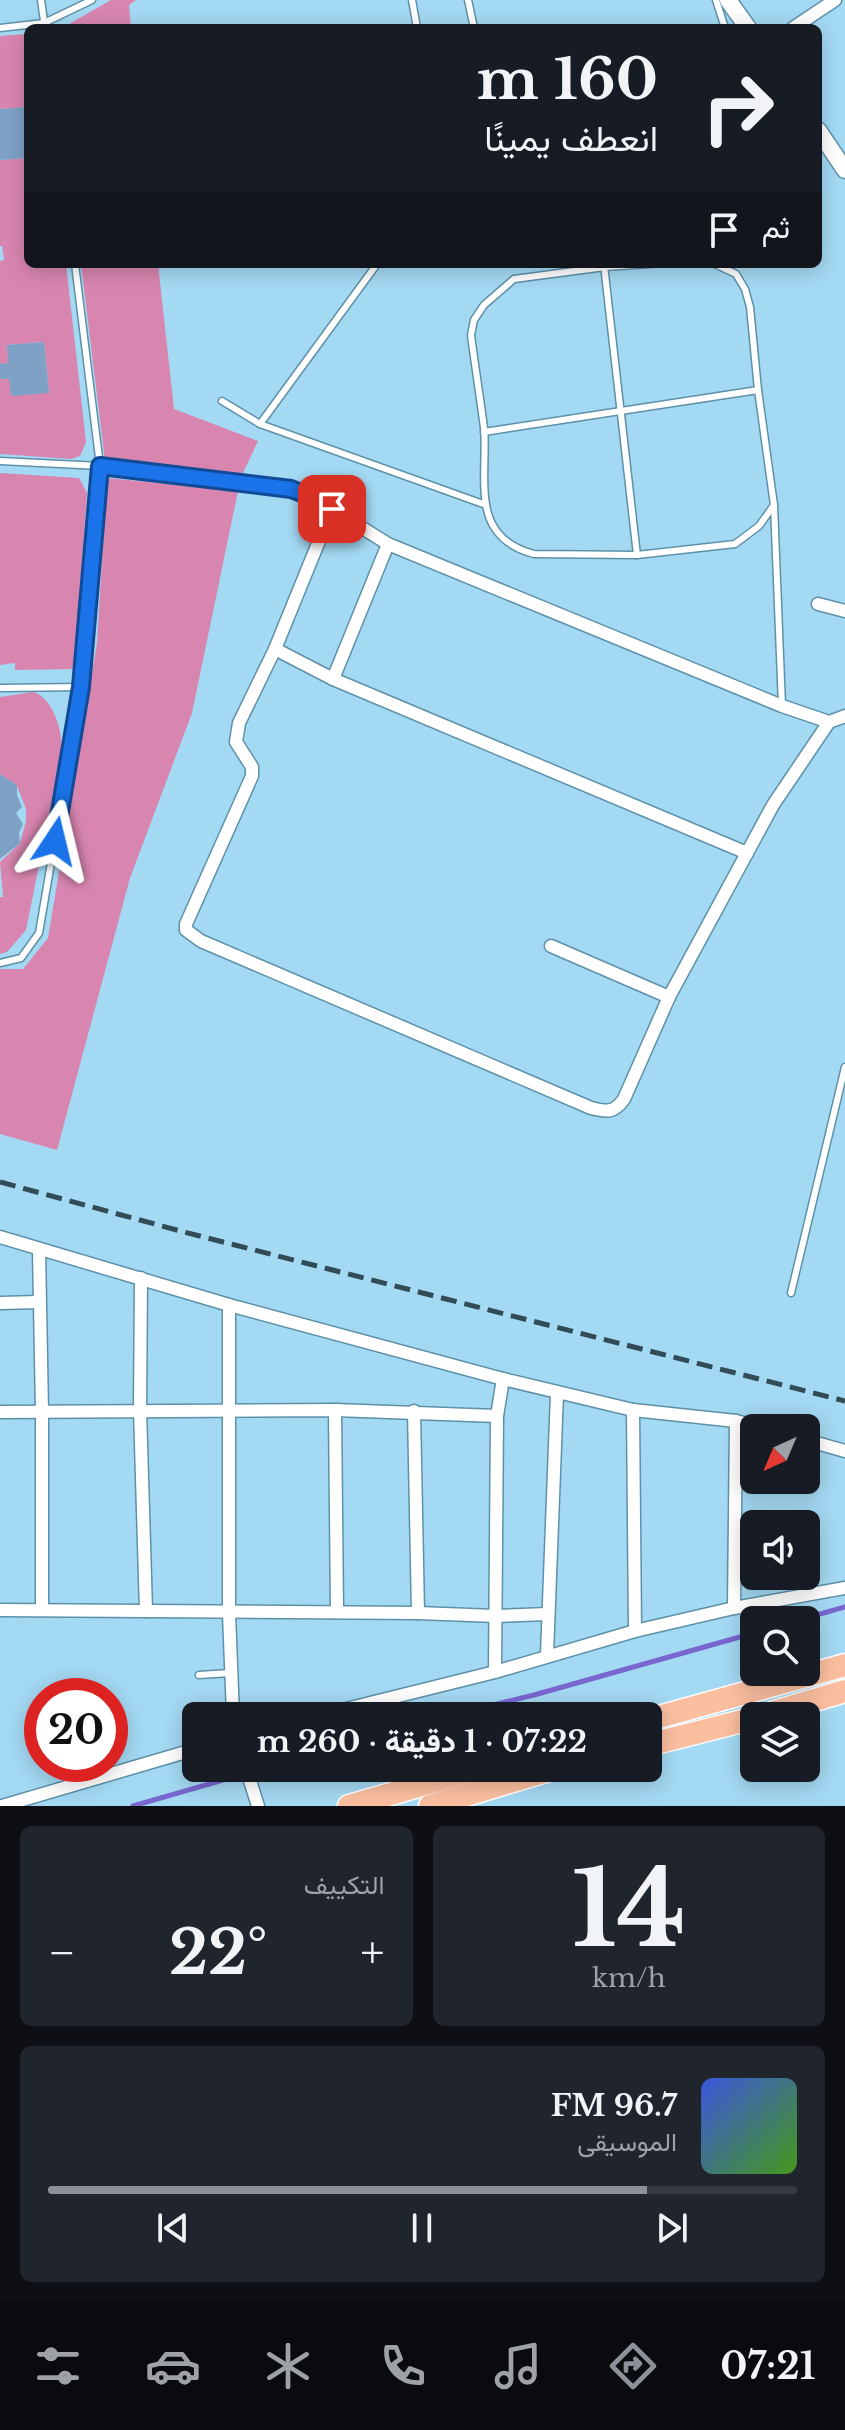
<!DOCTYPE html>
<html lang="ar">
<head>
<meta charset="utf-8">
<style>
  body { margin:0; font-family:"Libre Baskerville",Vazirmatn,serif; background:#20242c; color:#f1f3f6; direction:rtl; height:100vh; display:flex; flex-direction:column; font-size:30px; white-space:nowrap }
  * { box-sizing:border-box; margin:0 }
  p { font-size:26px; color:#9ea1a6 }
  .icon { flex:none; width:44px; height:44px; fill:none; stroke:currentColor; stroke-width:2; stroke-linecap:round; stroke-linejoin:round }
  .map { position:relative; height:1806px; overflow:hidden; direction:ltr }
  .details { display:flex; flex-direction:column; gap:20px; padding:20px; background:#0d0f14; flex:1 }
  .details>* { flex:none }
  .banner { position:absolute; left:24px; top:24px; width:798px; height:244px; border-radius:12px; box-shadow:0 4px 20px #0003; direction:rtl; background:#171b24; color:#f1f3f6; overflow:hidden }
  .needle { width:52px; rotate:224deg }
  .tools { position:absolute; left:740px; top:1414px; display:grid; gap:16px }
  .tools a { display:grid; place-items:center; width:80px; height:80px; border-radius:12px; background:#171b24; box-shadow:0 4px 20px #0003; font-size:40px }
  .speed { position:absolute; left:24px; top:1678px; display:flex; gap:16px; font-size:40px; font-weight:700; text-align:center }
  .speed>* { display:grid; place-content:center; width:104px; height:104px; border-radius:50%; background:#171b24; box-shadow:0 4px 20px #0003; line-height:1 }
  .speed .limit { border:12px solid #d22; background:#fff; color:#111 }
  .pin { position:absolute; display:grid; place-items:center; width:68px; height:68px; color:#fff; margin:-34px; border-radius:16px; box-shadow:0 4px 12px #0006 }
  .me { position:absolute; width:88px; margin:-44px; rotate:10deg; stroke-linejoin:round; filter:drop-shadow(0 0 6px #0008) }
  .turn { display:flex; align-items:center; gap:28px; height:168px; padding:0 32px; font-size:36px }
  .turn .icon { width:104px; height:104px; stroke-width:2.5 }
  .turn b { display:block; font-size:56px; line-height:68px }
  .then { display:flex; align-items:center; height:76px; padding:0 32px; background:#0003; gap:16px; font-size:30px }
  .big { font-size:60px; font-weight:800; line-height:1.1 }
  .details .widget { flex:1; display:flex; flex-direction:column; justify-content:center; gap:12px; min-width:0; padding:0 28px; border-radius:12px; background:#20242c }
  .details .dial { align-items:center; gap:0 }
  .dial b { font-size:104px; line-height:1 }
  .song { display:flex; align-items:center; gap:24px }
  .cover { width:96px; height:96px; border-radius:12px; background:linear-gradient(135deg,hsl(230 70% 55%),hsl(100 70% 35%)) }
  .played { height:8px; border-radius:4px; background:linear-gradient(90deg,#8c9099 80%,#363941 80%) }
  .keys { display:flex; justify-content:space-around; direction:ltr }
  .heat { display:flex; justify-content:space-between; align-items:center; font-size:44px; direction:ltr }
  .details .tiles { flex:1; display:grid; gap:20px; grid-template-columns:1fr 1fr }
  .widget:last-child { grid-column:span 2 }
  .trip { position:absolute; left:182px; top:1702px; width:480px; height:80px; border-radius:12px; background:#171b24; box-shadow:0 4px 20px #0003; font-weight:800; line-height:80px; text-align:center; direction:rtl }
  .tabs { display:flex; height:128px; justify-content:space-around; align-items:center; background:#090b0e; color:#9ea1a6 }
  .tabs .icon { width:56px; height:56px }
  .tabs .on { color:#8c9099 }
  .tabs b { font-size:36px; color:#f1f3f6 }
  .map>svg:first-child { display:block }
  .green { fill:#d886b0 }
  .lines { fill:none; stroke-linecap:round; stroke-linejoin:round }
  .stream { stroke:#7967d0; stroke-width:5 }
  .building { fill:#7ea1c5 }
  .service-casing { stroke:#5d91a8; stroke-width:9 }
  .minor-casing { stroke:#5d91a8; stroke-width:15 }
  .tertiary-casing { stroke:#5d91a8; stroke-width:19 }
  .trunk-casing { stroke:#fff; stroke-width:25 }
  .service { stroke:#fff; stroke-width:6 }
  .minor { stroke:#fff; stroke-width:12 }
  .tertiary { stroke:#fff; stroke-width:16 }
  .trunk { stroke:#fbbfa0; stroke-width:22 }
  .rail { stroke:#314b57; stroke-width:5; stroke-dasharray:16 8; stroke-linecap:butt }
  .route-casing { stroke:#114b97; stroke-width:20 }
  .route { stroke:#1a73e8; stroke-width:14 }
</style>
</head>
<body>
<div class="map">
<svg width="845" height="1806" viewBox="0 0 845 1806">
  <rect width="100%" height="100%" fill="#a4d9f3"/>
  <!-- green -->
  <g class="green">
    <path d="M111,0H136L129,5L131,28H62Z"/>
    <path d="M26,34L28,35V107L0,109V36Z"/>
    <path d="M28,158V264H66L86,442L80,456L71,459L0,454V379H9L49,392L44,342L7,345L9,363L0,364V261L4,260L2,246H0V160Z"/>
    <path d="M81,264H158L174,409L258,441L242,475L105,461Z"/>
    <path d="M0,473L79,478L87,493L74,669L15,670V663L0,665Z"/>
    <path d="M107,478L238,491L192,713L130,878L57,1150L0,1134V969H23L48,938L97,643Z"/>
    <path d="M33,692C54,698 66,737 60,758C58,765 57,769 57,776L26,930L7,952L0,954V897H3L0,862L20,843L26,821V809L17,786L0,775V697Z"/>
  </g>
  <g class="lines">
    <!-- stream -->
    <g class="stream">
      <path d="M799,1620L845,1607"/>
      <path d="M447,1716L534,1695L754,1633"/>
      <path d="M133,1806L265,1768"/>
    </g>
  </g>
  <!-- building -->
  <g class="building">
    <path d="M28,107V158L0,160V109Z"/>
    <path d="M44,342L49,393L11,396L9,379H0V364L8,363L7,345Z"/>
    <path d="M0,774L17,785V795L22,807L16,813L23,824L19,833L20,843L0,859Z"/>
  </g>
  <g class="lines">
    <!-- service casing -->
    <g class="service-casing">
      <g id="service">
        <path d="M41,0L45,28"/>
        <path d="M412,0L417,28"/>
        <path d="M468,0L474,28"/>
        <path d="M716,0L725,28"/>
        <path d="M0,28L44,23L92,0"/>
        <path d="M650,264L605,267L514,279L484,305L474,320L471,335C475,366 480,397 484,428C487,456 478,503 494,527C503,542 518,550 534,554L637,555L735,544L759,526L774,505"/>
        <path d="M715,264L736,274L745,289L750,307L758,390L774,505L782,706"/>
        <path d="M604,265L637,555"/>
        <path d="M222,401L260,424L486,505"/>
        <path d="M260,424L377,264"/>
        <path d="M484,432L758,390"/>
        <path d="M0,461L100,466L291,489L320,500L332,509"/>
        <path d="M0,688L81,687"/>
        <path d="M0,963L21,958L39,933L81,687L100,466L75,264"/>
        <path d="M791,1293L845,1067"/>
        <path d="M199,1675L230,1673"/>
      </g>
    </g>
    <!-- minor casing -->
    <g class="minor-casing">
      <g id="minor">
        <path d="M793,28L835,0"/>
        <path d="M818,604L845,611"/>
        <path d="M275,649L333,679L747,853"/>
        <path d="M333,679L388,544"/>
        <path d="M829,722L773,805L669,997L624,1099C614,1113 607,1112 591,1108L201,941L186,930V924L252,776V767L236,742L239,723L275,649L332,509L388,544L782,706L829,722L845,716"/>
        <path d="M551,946L669,997"/>
        <path d="M0,1237L229,1305L503,1379L633,1410L736,1421L762,1428"/>
        <path d="M39,1250L42,1411V1609"/>
        <path d="M141,1278L140,1410L146,1611"/>
        <path d="M0,1303L39,1302"/>
        <path d="M229,1305V1613L233,1716"/>
        <path d="M335,1410L337,1612"/>
        <path d="M633,1410L635,1631"/>
        <path d="M414,1411L418,1613"/>
        <path d="M0,1412L335,1410L497,1416"/>
        <path d="M806,1440L845,1451"/>
        <path d="M734,1608L736,1421"/>
        <path d="M0,1610L418,1613L496,1616L547,1614"/>
        <path d="M547,1655L557,1393"/>
        <path d="M495,1672L497,1416L503,1379"/>
        <path d="M318,1716L495,1672L635,1631L734,1608L845,1588"/>
        <path d="M246,1768L258,1806"/>
        <path d="M2,1806L196,1749"/>
      </g>
    </g>
    <!-- tertiary casing -->
    <g class="tertiary-casing">
      <g id="tertiary">
        <path d="M728,0L748,28"/>
        <path d="M818,130L845,170"/>
      </g>
    </g>
    <!-- trunk casing -->
    <g class="trunk-casing">
      <g id="trunk">
        <path d="M761,1716L845,1691"/>
        <path d="M648,1720L845,1665"/>
        <path d="M648,1745L754,1718"/>
        <path d="M349,1806L481,1768"/>
        <path d="M430,1806L556,1768"/>
      </g>
    </g>
    <!-- service -->
    <use href="#service" class="service"/>
    <!-- minor -->
    <use href="#minor" class="minor"/>
    <!-- tertiary -->
    <use href="#tertiary" class="tertiary"/>
    <!-- trunk -->
    <use href="#trunk" class="trunk"/>
    <!-- rail -->
    <path class="rail" d="M0,1182L184,1232L845,1401"/>
  </g>
  <g class="lines">
    <!-- route casing -->
    <g class="route-casing">
      <path id="route" d="M55,841L81,687L100,466L291,489L320,500L332,509"/>
    </g>
    <!-- route -->
    <use href="#route" class="route"/>
  </g>
</svg>
<div class="tools">
<a><svg class="needle" viewBox="-14 -14 28 28"><path d="M0-13l5 13h-10z" fill="#e53935"/><path d="M0 13l5-13h-10z" fill="#9ea1a6"/></svg></a>
<a><svg class="icon" aria-label="sound" viewBox="0 0 24 24"><path d="M4 9h4l5-4v14l-5-4H4zM17 9q2 3 0 6"/></svg></a>
<a><svg class="icon" aria-label="search" viewBox="0 0 24 24"><circle cx="10" cy="10" r="6"/><path d="M15 15l6 6"/></svg></a>
<a><svg class="icon" aria-label="layers" viewBox="0 0 24 24"><path d="M12 4l9 5-9 5-9-5zM3 14l9 5 9-5"/></svg></a>
</div>
<div class="speed"><div class="limit">20</div></div>
<div class="pin" style="left:332px;top:509px;background:#d93025"><svg class="icon" aria-label="arrive" viewBox="0 0 24 24"><path d="M6 21V4h12l-3 4 3 4H6"/></svg></div>
<svg class="me" style="left:55px;top:841px" viewBox="-20 -20 40 40"><path d="M0-17L14 15 0 8-14 15z" fill="#1a73e8" stroke="#fff" stroke-width="4"/></svg>
<div class="trip">07:22 · 1 دقيقة · 260 m</div>
<div class="banner">
<div class="turn"><svg class="icon" aria-label="right" viewBox="0 0 24 24"><path d="M7 20v-9h11M14 6l5 5-5 5"/></svg><div><b>160 m</b>انعطف يمينًا</div></div>
<div class="then">ثم<svg class="icon" aria-label="arrive" viewBox="0 0 24 24"><path d="M6 21V4h12l-3 4 3 4H6"/></svg></div>
</div>
</div>
<section class="details">
<div class="tiles">
<div class="widget dial"><b>14</b><p>km/h</p></div>
<div class="widget"><p>التكييف</p>
<div class="heat"><a>−</a><b class="big">22°</b><a>+</a></div>
</div>
<div class="widget">
<div class="song"><i class="cover"></i><div><b>96.7 FM</b><p>الموسيقى</p></div></div>
<div class="played"></div>
<div class="keys"><svg class="icon" aria-label="previous" viewBox="0 0 24 24"><path d="M18 5L8 12l10 7zM5 5v14"/></svg><svg class="icon" aria-label="pause" viewBox="0 0 24 24"><path d="M8 5v14M16 5v14"/></svg><svg class="icon" aria-label="next" viewBox="0 0 24 24"><path d="M6 5l10 7-10 7zM19 5v14"/></svg></div>
</div>
</div>
</section>
<nav class="tabs">
<b>07:21</b>
<svg class="icon on" aria-label="directions" viewBox="0 0 24 24"><path d="M12 3l9 9-9 9-9-9zM9 14v-3h6M13 9l2 2-2 2"/></svg>
<svg class="icon" aria-label="music" viewBox="0 0 24 24"><path d="M9 18V5l10-2v13"/><circle cx="6" cy="18" r="3"/><circle cx="16" cy="16" r="3"/></svg>
<svg class="icon" aria-label="phone" viewBox="0 0 24 24"><path d="M5 4h4l2 5-3 2q2 4 5 5l2-3 5 2v4C11 20 4 13 5 4z"/></svg>
<svg class="icon" aria-label="climate" viewBox="0 0 24 24"><path d="M12 3v18M4 7l16 10M4 17L20 7"/></svg>
<svg class="icon" aria-label="car" viewBox="0 0 24 24"><path d="M5 17H2v-5l4-1 3-4h7l3 4 3 1v5h-3M9 17h6M6 11h13"/><circle cx="7" cy="17" r="2"/><circle cx="17" cy="17" r="2"/></svg>
<svg class="icon" aria-label="filters" viewBox="0 0 24 24"><path d="M4 7h16M4 17h16"/><circle cx="9" cy="7" r="2"/><circle cx="15" cy="17" r="2"/></svg>
</nav>
</body>
</html>
